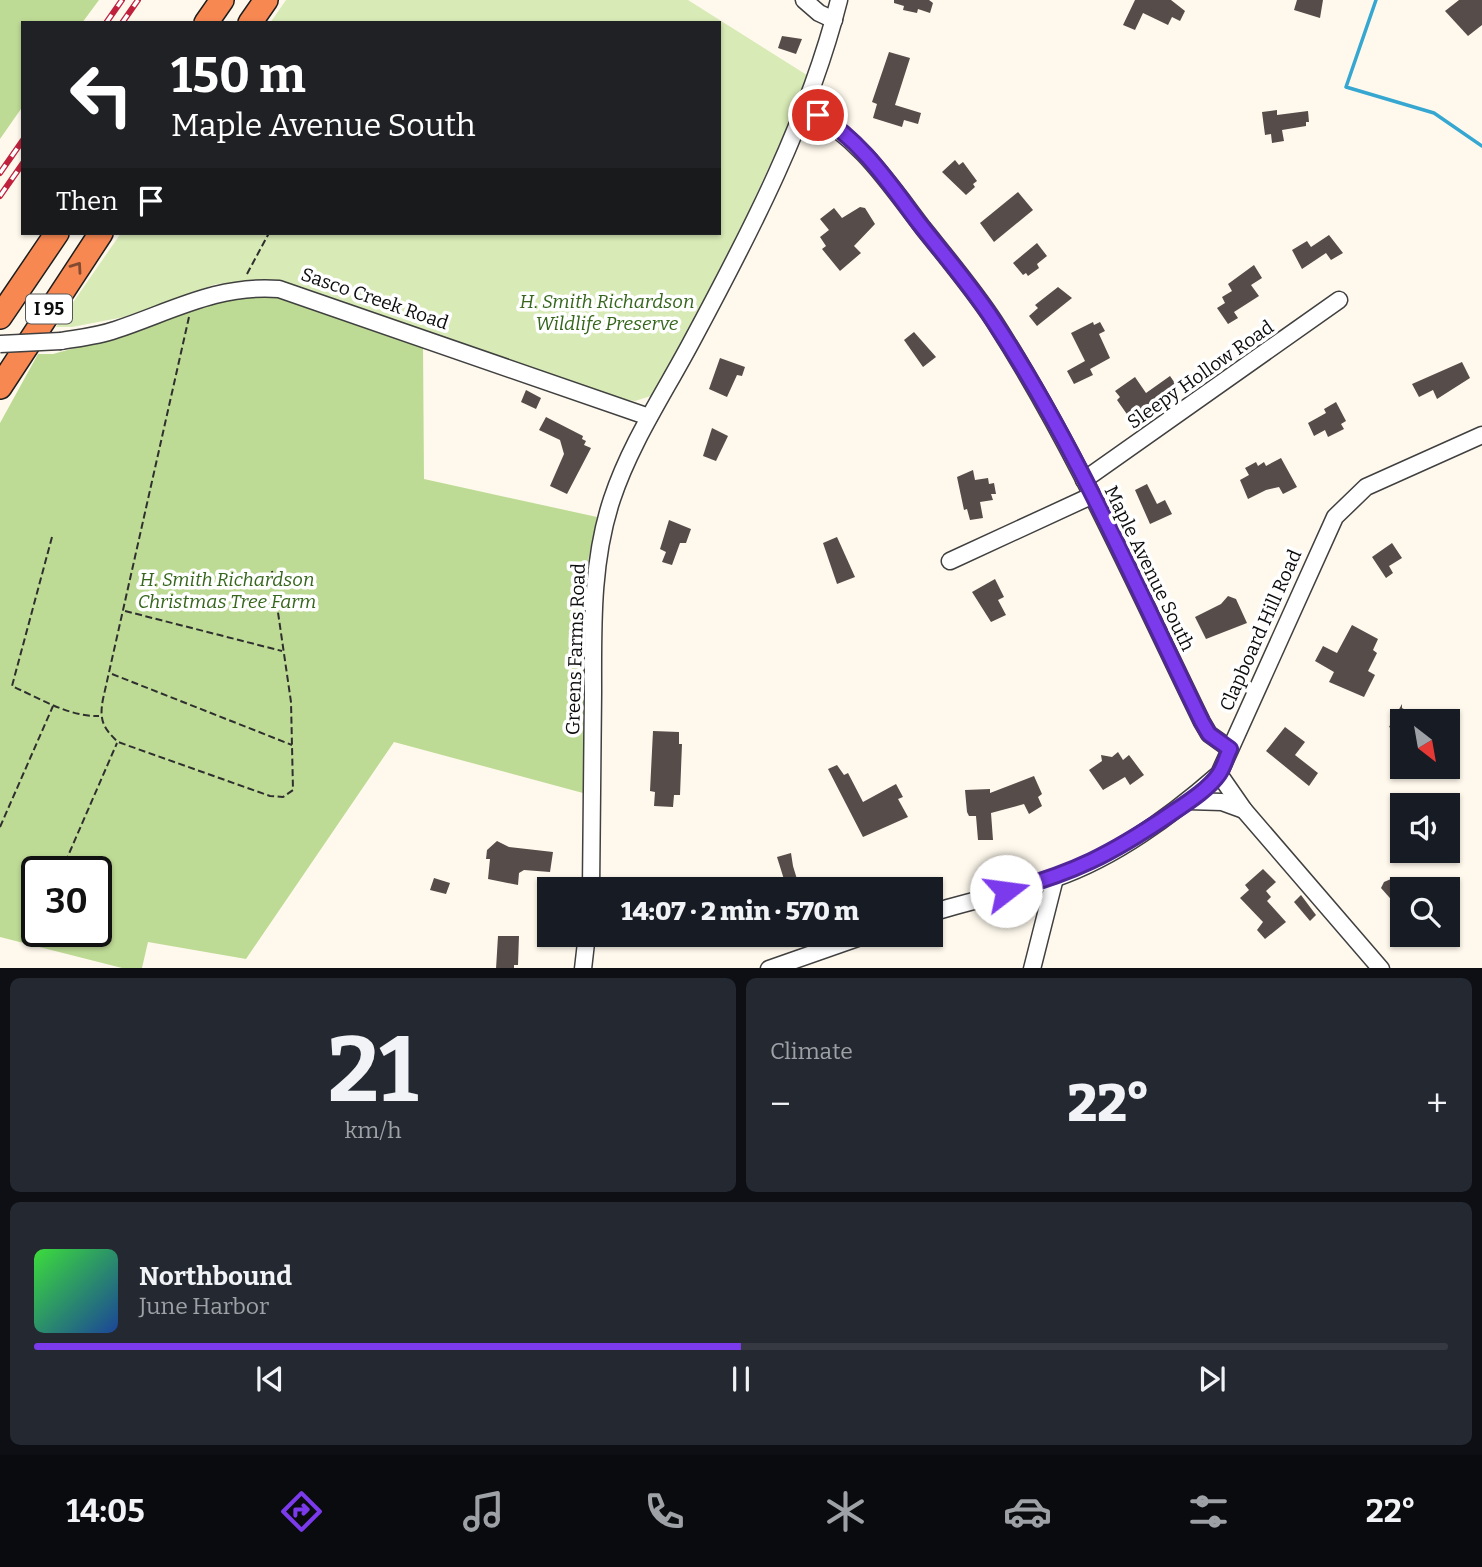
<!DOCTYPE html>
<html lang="en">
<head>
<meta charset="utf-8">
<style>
  body { margin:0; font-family:Bitter,serif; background:#242831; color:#f1f3f6; height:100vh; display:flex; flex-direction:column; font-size:26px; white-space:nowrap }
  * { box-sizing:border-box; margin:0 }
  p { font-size:23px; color:#9ea1a6 }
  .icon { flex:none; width:38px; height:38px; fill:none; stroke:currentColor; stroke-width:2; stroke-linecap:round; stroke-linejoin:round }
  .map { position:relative; height:968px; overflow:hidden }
  .panel { display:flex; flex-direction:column; gap:10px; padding:10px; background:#0d0f14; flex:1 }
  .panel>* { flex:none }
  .top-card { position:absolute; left:21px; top:21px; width:700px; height:214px; border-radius:0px; box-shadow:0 2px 5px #0004; background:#202124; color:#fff; overflow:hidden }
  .needle { width:46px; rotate:149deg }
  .tools { position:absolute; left:1390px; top:709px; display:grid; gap:14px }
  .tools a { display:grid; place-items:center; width:70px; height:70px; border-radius:0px; background:#171b24; box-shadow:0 2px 5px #0004; font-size:35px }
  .speed { position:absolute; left:21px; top:856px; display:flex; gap:14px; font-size:35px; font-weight:700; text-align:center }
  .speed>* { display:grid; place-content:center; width:91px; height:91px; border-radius:50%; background:#171b24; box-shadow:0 2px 5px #0004; line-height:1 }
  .speed .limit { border:4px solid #111; border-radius:10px; background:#fff; color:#111 }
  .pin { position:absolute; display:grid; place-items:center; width:60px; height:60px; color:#fff; margin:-30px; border:4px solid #fff; border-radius:50%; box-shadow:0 2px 7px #0007 }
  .me { position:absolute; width:77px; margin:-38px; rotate:75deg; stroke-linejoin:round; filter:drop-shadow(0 0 5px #0008) }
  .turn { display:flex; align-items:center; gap:24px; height:147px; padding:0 35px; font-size:32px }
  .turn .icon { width:91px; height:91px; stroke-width:2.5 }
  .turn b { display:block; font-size:49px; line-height:60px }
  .then { display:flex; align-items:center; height:66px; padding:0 35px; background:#0003; gap:14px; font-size:26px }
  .big { font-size:52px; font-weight:800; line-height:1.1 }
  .panel .card { flex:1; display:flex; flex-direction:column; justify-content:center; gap:10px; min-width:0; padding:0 24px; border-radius:10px; background:#242831 }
  .panel .dial { align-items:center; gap:0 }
  .dial b { font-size:91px; line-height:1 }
  .song { display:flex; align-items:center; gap:21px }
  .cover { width:84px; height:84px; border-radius:10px; background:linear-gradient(135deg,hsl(120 70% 55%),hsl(220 70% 35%)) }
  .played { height:7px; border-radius:4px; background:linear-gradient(90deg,#7c3aed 50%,#363941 50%) }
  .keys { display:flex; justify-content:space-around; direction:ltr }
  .heat { display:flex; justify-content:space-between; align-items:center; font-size:38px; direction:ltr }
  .panel .tiles { flex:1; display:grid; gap:10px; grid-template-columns:1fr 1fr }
  .card:last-child { grid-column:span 2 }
  .trip { position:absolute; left:537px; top:877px; width:406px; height:70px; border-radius:0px; background:#171b24; box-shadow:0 2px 5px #0004; font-weight:800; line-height:70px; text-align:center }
  .menu { display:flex; height:112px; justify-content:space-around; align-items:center; background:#090b0e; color:#9ea1a6 }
  .menu .icon { width:49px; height:49px }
  .menu .active { color:#7c3aed }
  .menu b { font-size:32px; color:#f1f3f6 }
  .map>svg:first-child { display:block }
  .green { fill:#d8eab6 }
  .forest { fill:#bedb95; fill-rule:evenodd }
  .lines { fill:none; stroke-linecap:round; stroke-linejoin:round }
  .stream { stroke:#36a7d0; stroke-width:3.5 }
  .building { fill:#564c49 }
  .minor-casing { stroke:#404040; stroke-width:19 }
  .highway-casing { stroke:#1e1e1e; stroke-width:26 }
  .path { stroke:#2f2f2f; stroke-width:2; stroke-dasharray:7 3.5; stroke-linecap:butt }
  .minor { stroke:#fff; stroke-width:16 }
  .highway { stroke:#f78852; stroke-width:23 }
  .rail-casing { stroke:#c0223e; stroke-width:6 }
  .rail { stroke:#fff; stroke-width:3.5; stroke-dasharray:10; stroke-linecap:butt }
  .minor-bridge-casing { stroke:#404040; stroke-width:19; stroke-linecap:butt }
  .minor-bridge { stroke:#fff; stroke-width:16 }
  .oneway { stroke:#824a30 }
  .route-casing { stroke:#51269a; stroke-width:18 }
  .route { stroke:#7c3aed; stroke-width:12 }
  .labels { text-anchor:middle; stroke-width:7; stroke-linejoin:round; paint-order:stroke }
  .shield { fill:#fff; stroke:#565656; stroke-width:2 }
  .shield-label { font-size:18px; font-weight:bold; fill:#0d0d0d }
  .street-label { font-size:19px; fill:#0d0d0d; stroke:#fff }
  .park-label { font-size:19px; font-style:italic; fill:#35661c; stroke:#fff }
</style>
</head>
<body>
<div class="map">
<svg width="1482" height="969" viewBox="0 0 1482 969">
  <rect width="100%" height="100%" fill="#fff9ed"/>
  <!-- green -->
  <path class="green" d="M286,0H688L810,77L726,261L654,395L635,401L617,398L317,293L262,281L216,284L124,317L72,327H56L121,233H719V23H270Z"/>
  <!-- forest -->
  <g class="forest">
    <path d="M0,0H99L82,23H23V106L0,139Z"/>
    <path d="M285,295L423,344L424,479L597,517L585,576L583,793L394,742L246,959L148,942L142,968H122L0,937V423L38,354H53L143,329L229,297ZM37,872H96V931H37Z"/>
  </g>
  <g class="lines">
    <!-- stream -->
    <path class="stream" d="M1376,0L1346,87L1434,113L1482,146"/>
  </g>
  <!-- building -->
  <g class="building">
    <path d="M894,0H929L933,3L930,13L918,9L917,13L903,10L904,6L894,3Z"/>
    <path d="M1135,0H1171L1185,11L1180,21L1172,17L1168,25L1143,13L1135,30L1123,25Z"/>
    <path d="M1297,0H1323L1320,18L1294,10Z"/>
    <path d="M1459,0H1482V25L1468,36L1445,11Z"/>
    <path d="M782,36L802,39L796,54L778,48Z"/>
    <path d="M889,52L910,58L895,105L921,113L918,124L904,120L902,127L873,118L877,104L872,102Z"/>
    <path d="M1277,110V115L1308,111L1309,122H1306V126L1282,130L1284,141L1272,143L1271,134L1265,135L1262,112Z"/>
    <path d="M955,160L959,165L963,162L977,181L973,184L975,187L966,195L942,172Z"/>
    <path d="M1018,192L1033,210L994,242L980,223Z"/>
    <path d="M860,207L865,208L875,224L854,246L861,253L840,271L822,249L826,246L820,237L829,230L820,219L834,208L842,218Z"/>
    <path d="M1329,235L1343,253L1331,260L1326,253L1302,269L1292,250L1307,241L1311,247Z"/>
    <path d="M1037,243L1047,256L1037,264L1039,268L1028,276L1026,273L1023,275L1013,263Z"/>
    <path d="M1254,265L1262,278L1251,285L1259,296L1234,312L1238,318L1228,324L1217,308L1225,303L1222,297L1232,291L1228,284Z"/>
    <path d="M1058,287L1072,298L1037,326L1029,316L1038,308L1035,305Z"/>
    <path d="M1093,322L1094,325L1100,322L1105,331L1099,334L1110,358L1090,369L1093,375L1074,384L1067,371L1085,361L1071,333Z"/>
    <path d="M914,332L936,357L923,367L904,340Z"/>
    <path d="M720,358L745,367L742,376L737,375L727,397L709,389Z"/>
    <path d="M1462,362L1470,378L1437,399L1433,390L1419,397L1412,384Z"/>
    <path d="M1170,376L1179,389L1131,420L1117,400L1120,397L1115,391L1135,377L1146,393Z"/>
    <path d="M526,390L541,398L536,409L521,402Z"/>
    <path d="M1336,402L1346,421L1341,424L1344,429L1328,437L1325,430L1314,436L1308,423L1326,413L1324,409Z"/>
    <path d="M546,417L583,436L582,439L586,441L584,445L591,448L567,494L550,486L564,454L560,440L539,430Z"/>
    <path d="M712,428L728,436L716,461L703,456Z"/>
    <path d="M1281,458L1297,487L1283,494L1279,487L1266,490L1248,499L1240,480L1249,475L1245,468L1256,462L1258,466L1264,462L1266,466Z"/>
    <path d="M973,470L975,480L988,478L989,484L994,483L996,494H991L993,500L980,502L983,518L970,520L967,509L964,510L957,477Z"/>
    <path d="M1147,484L1157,504L1165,500L1172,514L1150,524L1135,490Z"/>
    <path d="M669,520L691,529L686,543H680L672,565L662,562L666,552L660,549Z"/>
    <path d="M837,537L855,577L837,584L823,543Z"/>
    <path d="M1392,543L1402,558L1389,566L1393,573L1386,578L1372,557Z"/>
    <path d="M995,579L1004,597L998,600L1006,615L991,622L972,592Z"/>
    <path d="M1228,596L1236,599L1247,623L1206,639L1195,617L1221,604Z"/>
    <path d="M1352,625L1378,639L1373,650L1377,653L1368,671L1375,675L1364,697L1329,682L1334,672L1315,661L1323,646L1337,653Z"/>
    <path d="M1402,704V708L1413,714L1409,721H1402V733L1389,727Z"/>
    <path d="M1285,727L1305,742L1295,755L1318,773L1309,786L1266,751Z"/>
    <path d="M653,731L679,732V744H682L680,795H674L673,807L654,806L655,792L650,791Z"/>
    <path d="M1118,752L1123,760L1129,755L1144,775L1130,785L1125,777L1103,790L1089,770L1102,761L1101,755L1112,757Z"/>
    <path d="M837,765L844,775L848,773L863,802L896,784L903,797L898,799L908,817L863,837L828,769Z"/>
    <path d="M1034,776L1042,794L1038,797L1042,806L1029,814L1024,804L991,813L993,840H978L976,816H969L967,812L965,790L990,789V793Z"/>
    <path d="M497,841L509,847L553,852L550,872L524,870L519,873L518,885L488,879L490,859H486L487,850Z"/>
    <path d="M791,853L793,866L800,889H787L777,857Z"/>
    <path d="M1263,869L1276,882L1266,891L1271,897L1267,901L1286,922L1265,939L1257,930L1263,922L1240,898L1249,890L1245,885Z"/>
    <path d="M434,878L450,883L446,894L430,890Z"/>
    <path d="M1391,879L1402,889V902L1397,906L1381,888L1384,882Z"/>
    <path d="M1301,895L1316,915L1310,921L1294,902Z"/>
    <path d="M498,936H519L518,965H514V969H496Z"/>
  </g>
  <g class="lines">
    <!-- minor casing -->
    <g class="minor-casing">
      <g id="minor">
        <path d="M804,0L819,13L834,20"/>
        <path d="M805,108C861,140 885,178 923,228C947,258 973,289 994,321C1075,447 1136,587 1202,722L1209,734L1230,749"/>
        <path d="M61,341C79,338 98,336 115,330C170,312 218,284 279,289L649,417"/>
        <path d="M1084,480L1339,300"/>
        <path d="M950,561L1091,496"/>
        <path d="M1219,774L1244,810L1381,969"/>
        <path d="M1188,801L1222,802L1244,810"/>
        <path d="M591,889C592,824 592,758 593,693C593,628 591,562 612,499C631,442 665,392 693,339C751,231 809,119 839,0"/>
        <path d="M931,913C972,900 1015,892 1056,878C1116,857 1171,816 1219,774L1335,517L1366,487L1482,435"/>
        <path d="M583,969L587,934"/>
        <path d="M769,969L869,934"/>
        <path d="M1032,969L1055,878"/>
      </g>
    </g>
    <!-- highway casing -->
    <g class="highway-casing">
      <g id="highway">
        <path d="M206,23L222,0"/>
        <path d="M250,23L266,0"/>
        <path d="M0,317L57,233"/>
        <path d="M0,387L101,233"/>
      </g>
    </g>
    <!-- path -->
    <g class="path">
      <path d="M247,274L269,233"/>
      <path d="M189,317L103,699C99,720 103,728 118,742L270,796L283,797L293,790L291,702L272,571"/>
      <path d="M52,537L12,686C39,698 69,717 99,716"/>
      <path d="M125,611L282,651"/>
      <path d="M112,674L292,745"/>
      <path d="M0,827L53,706"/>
      <path d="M61,872L117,743"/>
    </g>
    <!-- minor -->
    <use href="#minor" class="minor"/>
    <!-- highway -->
    <use href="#highway" class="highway"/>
    <!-- rail casing -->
    <g class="rail-casing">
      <g id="rail">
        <path d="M106,23L122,0"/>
        <path d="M122,23L138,0"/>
        <path d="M0,173L23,140"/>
        <path d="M0,196L23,163"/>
      </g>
    </g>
    <!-- rail -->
    <use href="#rail" class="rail"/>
    <!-- minor-bridge casing -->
    <g class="minor-bridge-casing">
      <path id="minor-bridge" d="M0,344L61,341"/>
    </g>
    <!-- minor-bridge -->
    <use href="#minor-bridge" class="minor-bridge"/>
  </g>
  <!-- one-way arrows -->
  <defs><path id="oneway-chevron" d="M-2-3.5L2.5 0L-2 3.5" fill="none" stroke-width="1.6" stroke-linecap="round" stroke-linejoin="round" transform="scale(1.75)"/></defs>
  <use class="oneway" href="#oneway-chevron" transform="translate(77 267) rotate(-55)"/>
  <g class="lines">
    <!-- route casing -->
    <g class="route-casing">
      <path id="route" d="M818,115C861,140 889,183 919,223C944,255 971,286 993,320C1076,445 1136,587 1202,722L1209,734L1230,749C1226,757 1224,767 1219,774C1208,790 1185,804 1169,815C1111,854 1074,873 1006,891"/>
    </g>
    <!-- route -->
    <use href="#route" class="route"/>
  </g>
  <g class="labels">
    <!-- shield labels -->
    <rect class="shield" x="26" y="294.5" width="46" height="29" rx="5"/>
    <g class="shield-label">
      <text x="49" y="315">I 95</text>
    </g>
    <!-- street labels -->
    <g class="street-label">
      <text transform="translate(375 298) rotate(19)" y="7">Sasco Creek Road</text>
      <text transform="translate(1200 374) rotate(-35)" y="7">Sleepy Hollow Road</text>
      <text transform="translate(1150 568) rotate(64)" y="7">Maple Avenue South</text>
      <text transform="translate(1260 630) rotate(-66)" y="7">Clapboard Hill Road</text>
      <text transform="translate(575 649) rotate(-88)" y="7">Greens Farms Road</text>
    </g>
    <!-- park labels -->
    <g class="park-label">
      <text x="607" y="308">H. Smith Richardson<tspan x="607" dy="22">Wildlife Preserve</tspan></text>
      <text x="227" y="586">H. Smith Richardson<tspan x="227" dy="22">Christmas Tree Farm</tspan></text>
    </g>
  </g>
</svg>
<div class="tools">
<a><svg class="needle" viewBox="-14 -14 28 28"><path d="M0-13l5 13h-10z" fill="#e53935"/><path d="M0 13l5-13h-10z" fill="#9ea1a6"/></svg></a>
<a><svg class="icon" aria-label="sound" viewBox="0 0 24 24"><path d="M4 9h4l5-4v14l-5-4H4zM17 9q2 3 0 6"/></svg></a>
<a><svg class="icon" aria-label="search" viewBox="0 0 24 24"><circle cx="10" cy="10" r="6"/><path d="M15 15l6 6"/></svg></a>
</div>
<div class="speed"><div class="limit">30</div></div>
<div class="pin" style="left:818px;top:115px;background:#d93025"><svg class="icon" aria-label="arrive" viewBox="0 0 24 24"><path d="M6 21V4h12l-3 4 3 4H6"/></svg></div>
<svg class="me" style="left:1006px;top:891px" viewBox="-20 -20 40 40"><circle r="19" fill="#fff"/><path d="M0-13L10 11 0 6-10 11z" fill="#7c3aed"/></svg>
<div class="trip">14:07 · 2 min · 570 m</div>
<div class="top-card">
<div class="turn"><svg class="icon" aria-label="left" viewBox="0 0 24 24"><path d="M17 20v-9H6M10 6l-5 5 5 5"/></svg><div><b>150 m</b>Maple Avenue South</div></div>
<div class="then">Then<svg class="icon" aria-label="arrive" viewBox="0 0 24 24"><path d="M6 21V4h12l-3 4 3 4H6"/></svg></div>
</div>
</div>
<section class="panel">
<div class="tiles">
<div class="card dial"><b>21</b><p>km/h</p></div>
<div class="card"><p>Climate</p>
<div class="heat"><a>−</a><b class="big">22°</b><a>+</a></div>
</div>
<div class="card">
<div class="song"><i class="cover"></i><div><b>Northbound</b><p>June Harbor</p></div></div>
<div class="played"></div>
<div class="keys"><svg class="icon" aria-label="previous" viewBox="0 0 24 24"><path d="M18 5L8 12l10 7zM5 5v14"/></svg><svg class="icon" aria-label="pause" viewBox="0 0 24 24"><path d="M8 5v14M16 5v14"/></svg><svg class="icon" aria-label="next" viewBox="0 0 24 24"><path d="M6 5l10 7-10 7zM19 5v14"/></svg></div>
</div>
</div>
</section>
<nav class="menu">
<b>14:05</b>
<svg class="icon active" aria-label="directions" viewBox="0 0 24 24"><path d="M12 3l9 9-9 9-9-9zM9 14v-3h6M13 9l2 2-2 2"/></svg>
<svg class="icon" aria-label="music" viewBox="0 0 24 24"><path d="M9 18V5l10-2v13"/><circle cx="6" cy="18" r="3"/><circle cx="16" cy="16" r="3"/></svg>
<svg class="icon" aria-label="phone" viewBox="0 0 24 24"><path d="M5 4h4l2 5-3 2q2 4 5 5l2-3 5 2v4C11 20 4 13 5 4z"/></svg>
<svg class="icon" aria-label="climate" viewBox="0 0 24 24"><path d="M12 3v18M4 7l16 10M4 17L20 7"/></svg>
<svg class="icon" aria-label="car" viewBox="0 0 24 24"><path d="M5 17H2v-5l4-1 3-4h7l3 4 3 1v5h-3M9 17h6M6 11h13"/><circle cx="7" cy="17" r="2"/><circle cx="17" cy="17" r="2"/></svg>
<svg class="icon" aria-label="filters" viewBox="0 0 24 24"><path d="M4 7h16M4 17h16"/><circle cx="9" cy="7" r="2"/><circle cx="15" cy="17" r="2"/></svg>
<b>22°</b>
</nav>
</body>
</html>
